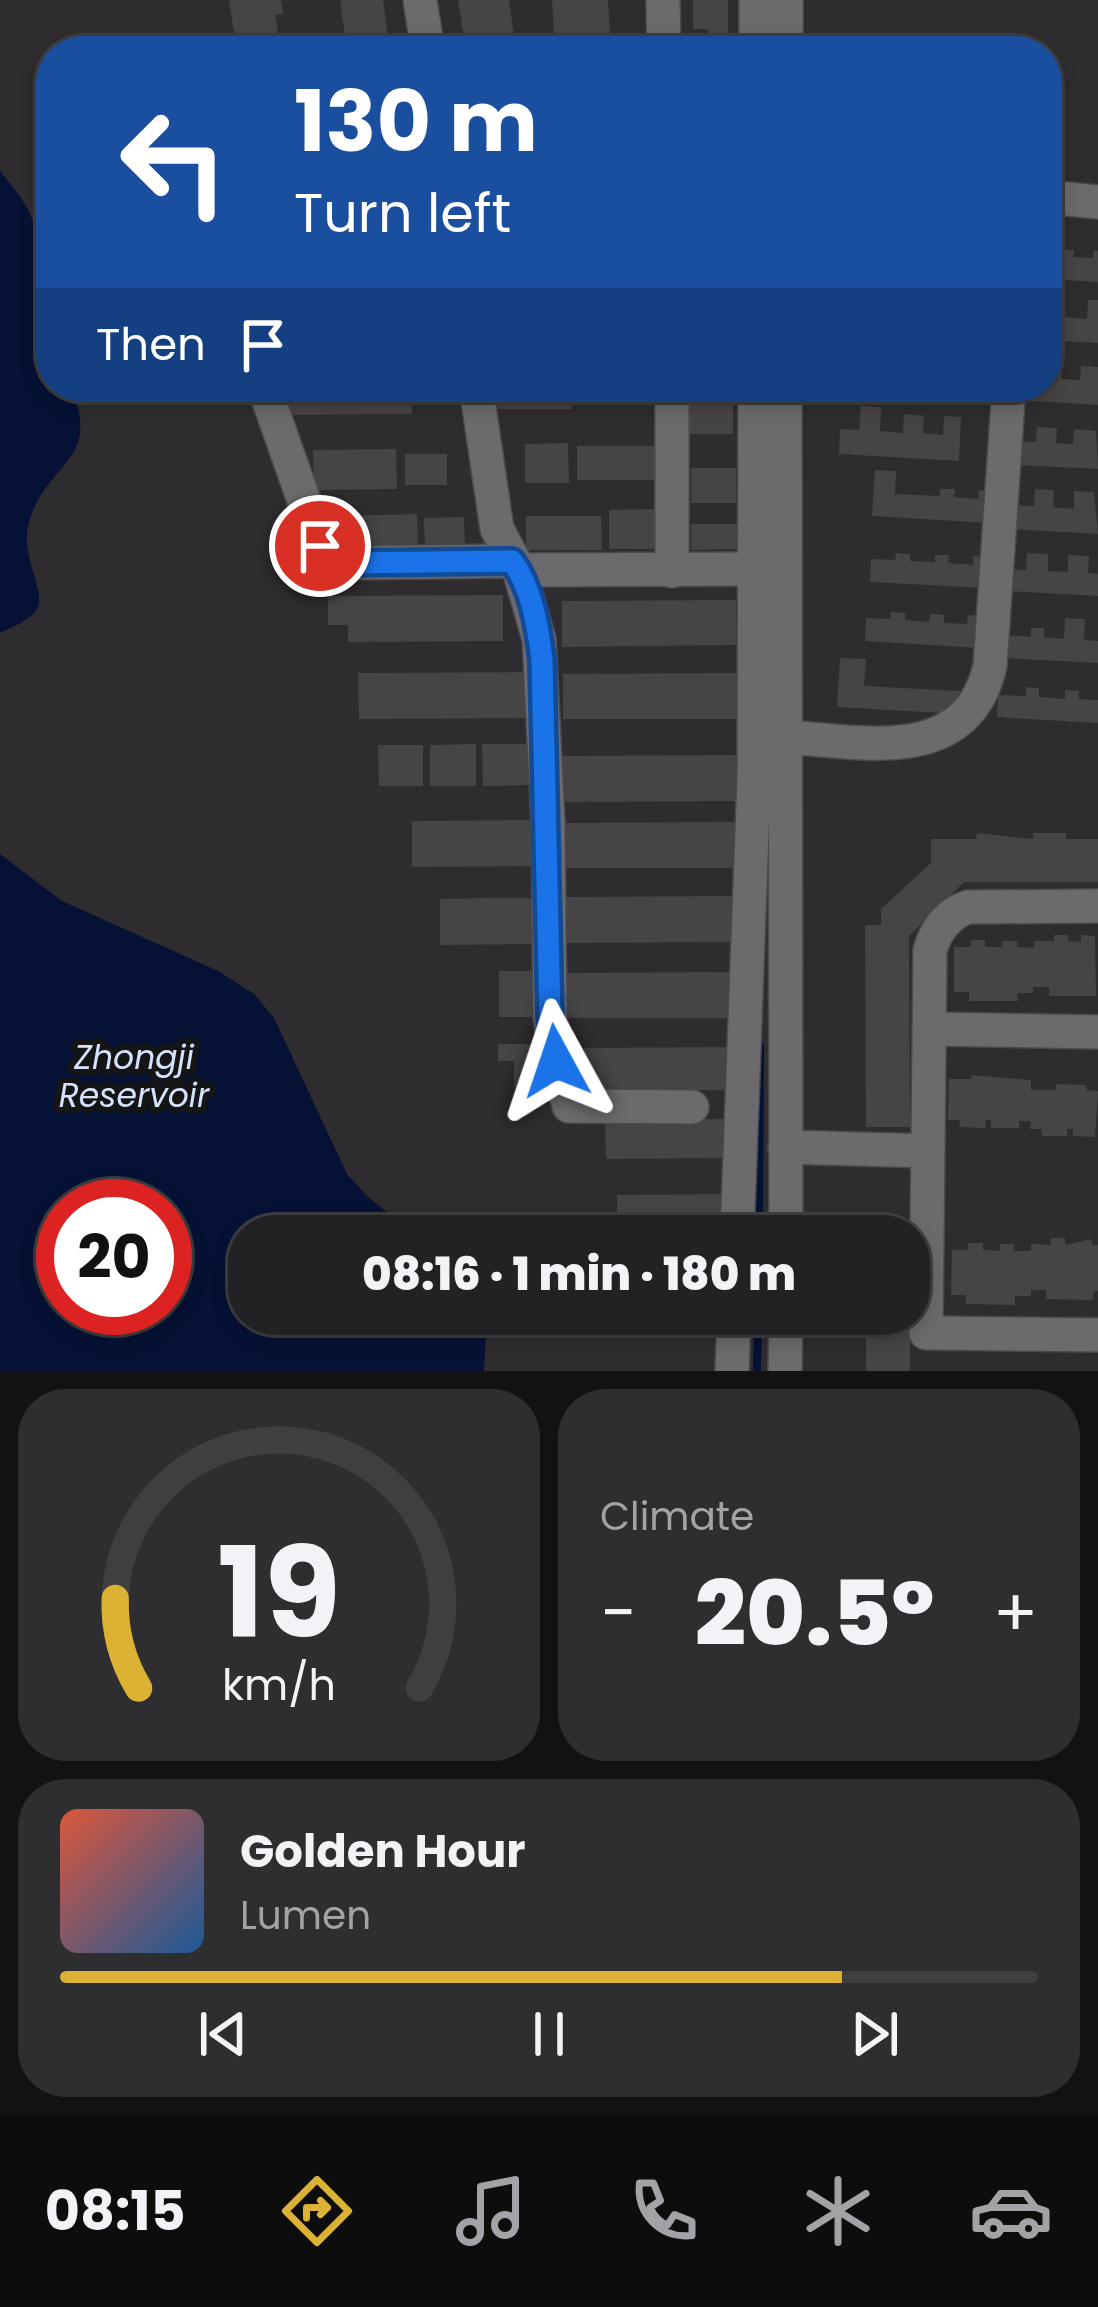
<!DOCTYPE html>
<html lang="en">
<head>
<meta charset="utf-8">
<style>
  body { margin:0; font-family:Poppins,sans-serif; background:#2e2e30; color:#f1f3f6; height:100vh; display:flex; flex-direction:column; font-size:45px; white-space:nowrap }
  * { box-sizing:border-box; margin:0 }
  p { font-size:39px; color:#a2a3a6 }
  .icon { flex:none; width:66px; height:66px; fill:none; stroke:currentColor; stroke-width:2; stroke-linecap:round; stroke-linejoin:round }
  .map { position:relative; height:1371px; overflow:hidden }
  .side { display:flex; flex-direction:column; gap:18px; padding:18px; background:#131213; flex:1 }
  .side>* { flex:none }
  .top-card { position:absolute; left:36px; top:36px; width:1026px; height:366px; border-radius:48px; box-shadow:0 6px 18px #0003,0 0 0 3px #3f3e41; background:#1a4fa0; color:#fff; overflow:hidden }
  .speed { position:absolute; left:36px; top:1179px; display:flex; gap:24px; font-size:60px; font-weight:700; text-align:center }
  .speed>* { display:grid; place-content:center; width:156px; height:156px; border-radius:50%; background:#222123; box-shadow:0 6px 18px #0003,0 0 0 3px #3f3e41; line-height:1 }
  .speed .limit { border:18px solid #d22; background:#fff; color:#111 }
  .pin { position:absolute; display:grid; place-items:center; width:102px; height:102px; color:#fff; margin:-51px; border:6px solid #fff; border-radius:50%; box-shadow:0 3px 12px #0007 }
  .me { position:absolute; width:132px; margin:-66px; rotate:355deg; stroke-linejoin:round; filter:drop-shadow(0 0 9px #0008) }
  .turn { display:flex; align-items:center; gap:42px; height:252px; padding:0 60px; font-size:54px }
  .turn .icon { width:156px; height:156px; stroke-width:2.5 }
  .turn b { display:block; font-size:84px; line-height:102px }
  .then { display:flex; align-items:center; height:114px; padding:0 60px; background:#0003; gap:24px; font-size:45px }
  .big { font-size:90px; font-weight:800; line-height:1.1 }
  .side .card { flex:1; display:flex; flex-direction:column; justify-content:center; gap:18px; min-width:0; padding:0 42px; border-radius:48px; background:#2e2e30 }
  .side .dial { align-items:center; gap:0 }
  .dial svg { height:312px; overflow:visible; fill:none; stroke:#3f3e41; stroke-width:7; stroke-linecap:round; text-anchor:middle }
  .dial text { fill:#f1f3f6; stroke:none }
  .song { display:flex; align-items:center; gap:36px }
  .cover { width:144px; height:144px; border-radius:18px; background:linear-gradient(135deg,hsl(10 70% 55%),hsl(210 70% 35%)) }
  .played { height:12px; border-radius:6px; background:linear-gradient(90deg,#dbb233 80%,#3f3e41 80%) }
  .keys { display:flex; justify-content:space-around; direction:ltr }
  .heat { display:flex; justify-content:space-between; align-items:center; font-size:66px; direction:ltr }
  .side .tiles { flex:1; display:grid; gap:18px; grid-template-columns:1fr 1fr }
  .card:last-child { grid-column:span 2 }
  .trip { position:absolute; left:228px; top:1215px; width:702px; height:120px; border-radius:48px; background:#222123; box-shadow:0 6px 18px #0003,0 0 0 3px #3f3e41; font-weight:800; line-height:120px; text-align:center }
  .tabs { display:flex; height:192px; justify-content:space-around; align-items:center; background:#0e0d0e; color:#a2a3a6 }
  .tabs .icon { width:84px; height:84px }
  .tabs .on { color:#dbb233 }
  .tabs b { font-size:54px; color:#f1f3f6 }
  .map>svg:first-child { display:block }
  .water { fill:#051235; fill-rule:evenodd }
  .lines { fill:none; stroke-linecap:round; stroke-linejoin:round }
  .stream { stroke:#051235; stroke-width:8 }
  .building { fill:#474446 }
  .minor-casing { stroke:#4a484a; stroke-width:36 }
  .minor { stroke:#6c6a6d; stroke-width:33 }
  .route-casing { stroke:#114b97; stroke-width:30 }
  .route { stroke:#1a73e8; stroke-width:21 }
  .labels { text-anchor:middle; stroke-width:12; stroke-linejoin:round; paint-order:stroke }
  .water-label { font-size:33px; font-style:italic; fill:#d5e3ff; stroke:#161516 }
</style>
</head>
<body>
<div class="map">
<svg width="1098" height="1371" viewBox="0 0 1098 1371">
  <rect width="100%" height="100%" fill="#2e2c2f"/>
  <!-- water -->
  <g class="water">
    <path d="M0,171C10,184 21,196 28,210C51,256 51,336 51,387H71C103,465 45,459 28,526C21,555 45,591 38,607C32,620 12,627 0,633Z"/>
    <path d="M0,854L62,901L218,971L254,994L274,1018L347,1174L369,1198L417,1236H249V1314H481L486,1333L484,1371H0ZM63,1206H165V1308H63Z"/>
  </g>
  <g class="lines">
    <!-- stream -->
    <g class="stream">
      <path d="M759,1236L760,1046"/>
      <path d="M757,1371L758,1314"/>
    </g>
  </g>
  <!-- building -->
  <g class="building">
    <path d="M229,0H281L283,14L275,15L279,40L287,39L288,51H237Z"/>
    <path d="M340,0H383L390,51H347Z"/>
    <path d="M458,0H509L516,51H466Z"/>
    <path d="M552,0H608L611,51H555Z"/>
    <path d="M693,0H728V51H694L693,43H708V29H693Z"/>
    <path d="M1055,249L1074,250L1073,257L1093,258L1094,250L1098,251V282L1047,279V255L1055,256Z"/>
    <path d="M1048,298L1064,299L1063,317L1087,319L1088,300H1098V343L1047,340Z"/>
    <path d="M1047,364L1062,365L1061,379L1080,380L1081,366L1098,367V405L1020,400L1021,387H1047Z"/>
    <path d="M289,387H412V414L289,415Z"/>
    <path d="M497,387H572V409H498Z"/>
    <path d="M581,387H657V404H582Z"/>
    <path d="M848,387H997V399L848,391Z"/>
    <rect x="688" y="399" width="45" height="35"/>
    <path d="M861,406L881,407L880,431L903,433L904,414L924,416L923,433L943,435L944,416L961,417L959,461L839,454L840,429L859,430Z"/>
    <path d="M1037,427L1057,428L1056,443L1073,444L1074,429L1096,431L1098,469L1015,465L1016,441L1036,442Z"/>
    <path d="M568,443L569,483H525V444Z"/>
    <rect x="577" y="446" width="79" height="34"/>
    <path d="M396,449L397,489L314,490L313,450Z"/>
    <rect x="405" y="454" width="42" height="31"/>
    <rect x="691" y="468" width="45" height="35"/>
    <path d="M875,470L896,471L895,494L940,496V489H955L954,497L978,499L979,490L993,491L991,523L872,516Z"/>
    <path d="M1035,489L1054,490L1053,507L1074,509V491L1094,492L1098,534L1012,529L1013,505L1034,506Z"/>
    <path d="M656,509V549H609V510Z"/>
    <path d="M417,514L418,553L339,554V516Z"/>
    <path d="M526,516H601L602,550H526Z"/>
    <path d="M464,517L465,550L425,551L424,518Z"/>
    <path d="M691,524H738V549L691,550Z"/>
    <path d="M896,553L910,554V561L935,562V555H949L948,563L973,565V556L987,557L986,588L870,582L871,559L895,560Z"/>
    <path d="M1027,553L1048,554V571L1068,572V555L1089,556L1088,573L1098,574V596L1007,591V569L1026,570Z"/>
    <path d="M503,595V641L348,642V625H328V596Z"/>
    <path d="M736,600V645L562,647V601Z"/>
    <path d="M891,612L905,613V620L929,622L930,614L944,615V623L967,624L968,615L982,616L980,648L865,641L866,618L890,619Z"/>
    <path d="M1065,618L1085,619L1084,640L1098,641V663L1002,658L1004,635L1031,637V628H1044V637L1064,639Z"/>
    <path d="M840,658L866,659L864,686L960,691L959,714L837,707Z"/>
    <path d="M533,672V718L359,719L358,673Z"/>
    <path d="M737,673L738,719H563V674Z"/>
    <path d="M1026,687L1039,688V697L1065,699V690L1079,691V699L1098,700V723L997,717L998,695L1026,696Z"/>
    <path d="M476,744V786H430V745Z"/>
    <path d="M482,744H528V785L483,786Z"/>
    <path d="M378,745H423V786H379Z"/>
    <path d="M736,755V801L561,802V756Z"/>
    <path d="M532,820V866L412,867V821Z"/>
    <path d="M738,822V868H564L563,823Z"/>
    <path d="M977,833L1033,839V833H1066V839H1098V882H964L909,936L910,1127H866L865,925H881V909L931,863V839H976Z"/>
    <path d="M738,896V942L564,943L563,897Z"/>
    <path d="M488,898H531L532,944L440,945V899Z"/>
    <path d="M1054,935H1068V941L1081,942V935L1095,936L1096,996H1049V987H1033V993H1017L1018,1001H969V992H954V947H971V940H985V947H1002V941H1017V947L1034,948V941H1054Z"/>
    <rect x="499" y="971" width="39" height="46"/>
    <path d="M739,972V1018H565V973Z"/>
    <path d="M498,1044H546L547,1087H514V1061H498Z"/>
    <path d="M736,1047L737,1090L572,1091V1048Z"/>
    <path d="M971,1075L1031,1080V1090H1056V1084L1086,1085L1087,1090L1098,1091L1095,1137L1073,1136V1129H1067V1136H1042V1129H1030L1031,1121H1019V1128H991V1120H985L986,1128L959,1127L960,1120H948L949,1079H971Z"/>
    <path d="M732,1119V1158L606,1159L605,1120Z"/>
    <path d="M736,1194L737,1236H631V1228H617V1195Z"/>
    <path d="M1051,1238H1065V1245L1092,1239V1245H1098V1291H1094L1093,1300L1046,1299V1290H1031V1296H1015V1305L966,1304V1295H951L952,1250H968V1243H983V1250L1000,1251V1244H1014V1251H1031V1244L1051,1245Z"/>
    <rect x="691" y="1314" width="46" height="11"/>
    <rect x="866" y="1314" width="44" height="57"/>
  </g>
  <g class="lines">
    <!-- minor casing -->
    <g class="minor-casing">
      <g id="minor">
        <path d="M420,0L428,51"/>
        <path d="M663,0L664,51"/>
        <path d="M756,51V0"/>
        <path d="M786,51V0"/>
        <path d="M1047,197L1098,202"/>
        <path d="M264,387L320,546L335,559L346,563L512,561"/>
        <path d="M476,387L497,529L519,570L539,639L548,821L550,1017L556,1061L569,1106L692,1107"/>
        <path d="M672,387V571"/>
        <path d="M785,387L786,1236"/>
        <path d="M519,570L754,569"/>
        <path d="M783,737C862,741 966,768 990,666L1009,387"/>
        <path d="M1098,906L968,907C947,914 936,930 930,950L926,1333L1098,1335"/>
        <path d="M929,1029L1098,1032"/>
        <path d="M785,1147L928,1151"/>
        <path d="M737,1236L754,777L755,387"/>
        <path d="M732,1371L734,1314"/>
        <path d="M785,1371L786,1314"/>
      </g>
    </g>
    <!-- minor -->
    <use href="#minor" class="minor"/>
  </g>
  <g class="lines">
    <!-- route casing -->
    <g class="route-casing">
      <path id="route" d="M320,546L335,559L346,563L512,561C532,588 538,627 542,660L550,1017L556,1061"/>
    </g>
    <!-- route -->
    <use href="#route" class="route"/>
  </g>
  <g class="labels">
    <!-- water labels -->
    <g class="water-label">
      <text x="134" y="1069">Zhongji<tspan x="134" dy="38">Reservoir</tspan></text>
    </g>
  </g>
</svg>
<div class="speed"><div class="limit">20</div></div>
<div class="pin" style="left:320px;top:546px;background:#d93025"><svg class="icon" aria-label="arrive" viewBox="0 0 24 24"><path d="M6 21V4h12l-3 4 3 4H6"/></svg></div>
<svg class="me" style="left:556px;top:1061px" viewBox="-20 -20 40 40"><path d="M0-17L14 15 0 8-14 15z" fill="#1a73e8" stroke="#fff" stroke-width="4"/></svg>
<div class="trip">08:16 · 1 min · 180 m</div>
<div class="top-card">
<div class="turn"><svg class="icon" aria-label="left" viewBox="0 0 24 24"><path d="M17 20v-9H6M10 6l-5 5 5 5"/></svg><div><b>130 m</b>Turn left</div></div>
<div class="then">Then<svg class="icon" aria-label="arrive" viewBox="0 0 24 24"><path d="M6 21V4h12l-3 4 3 4H6"/></svg></div>
</div>
</div>
<section class="side">
<div class="tiles">
<div class="card dial"><svg viewBox="0 0 100 80">
<path d="M14 69A42 42 0 1 1 86 69"/>
<path d="M14 69A42 42 0 0 1 8 46" stroke="#dbb233"/>
<text x="50" y="56" font-size="32" font-weight="700">19</text>
<text x="50" y="72" font-size="11">km/h</text>
</svg></div>
<div class="card"><p>Climate</p>
<div class="heat"><a>−</a><b class="big">20.5°</b><a>+</a></div>
</div>
<div class="card">
<div class="song"><i class="cover"></i><div><b>Golden Hour</b><p>Lumen</p></div></div>
<div class="played"></div>
<div class="keys"><svg class="icon" aria-label="previous" viewBox="0 0 24 24"><path d="M18 5L8 12l10 7zM5 5v14"/></svg><svg class="icon" aria-label="pause" viewBox="0 0 24 24"><path d="M8 5v14M16 5v14"/></svg><svg class="icon" aria-label="next" viewBox="0 0 24 24"><path d="M6 5l10 7-10 7zM19 5v14"/></svg></div>
</div>
</div>
</section>
<nav class="tabs">
<b>08:15</b>
<svg class="icon on" aria-label="directions" viewBox="0 0 24 24"><path d="M12 3l9 9-9 9-9-9zM9 14v-3h6M13 9l2 2-2 2"/></svg>
<svg class="icon" aria-label="music" viewBox="0 0 24 24"><path d="M9 18V5l10-2v13"/><circle cx="6" cy="18" r="3"/><circle cx="16" cy="16" r="3"/></svg>
<svg class="icon" aria-label="phone" viewBox="0 0 24 24"><path d="M5 4h4l2 5-3 2q2 4 5 5l2-3 5 2v4C11 20 4 13 5 4z"/></svg>
<svg class="icon" aria-label="climate" viewBox="0 0 24 24"><path d="M12 3v18M4 7l16 10M4 17L20 7"/></svg>
<svg class="icon" aria-label="car" viewBox="0 0 24 24"><path d="M5 17H2v-5l4-1 3-4h7l3 4 3 1v5h-3M9 17h6M6 11h13"/><circle cx="7" cy="17" r="2"/><circle cx="17" cy="17" r="2"/></svg>
</nav>
</body>
</html>
